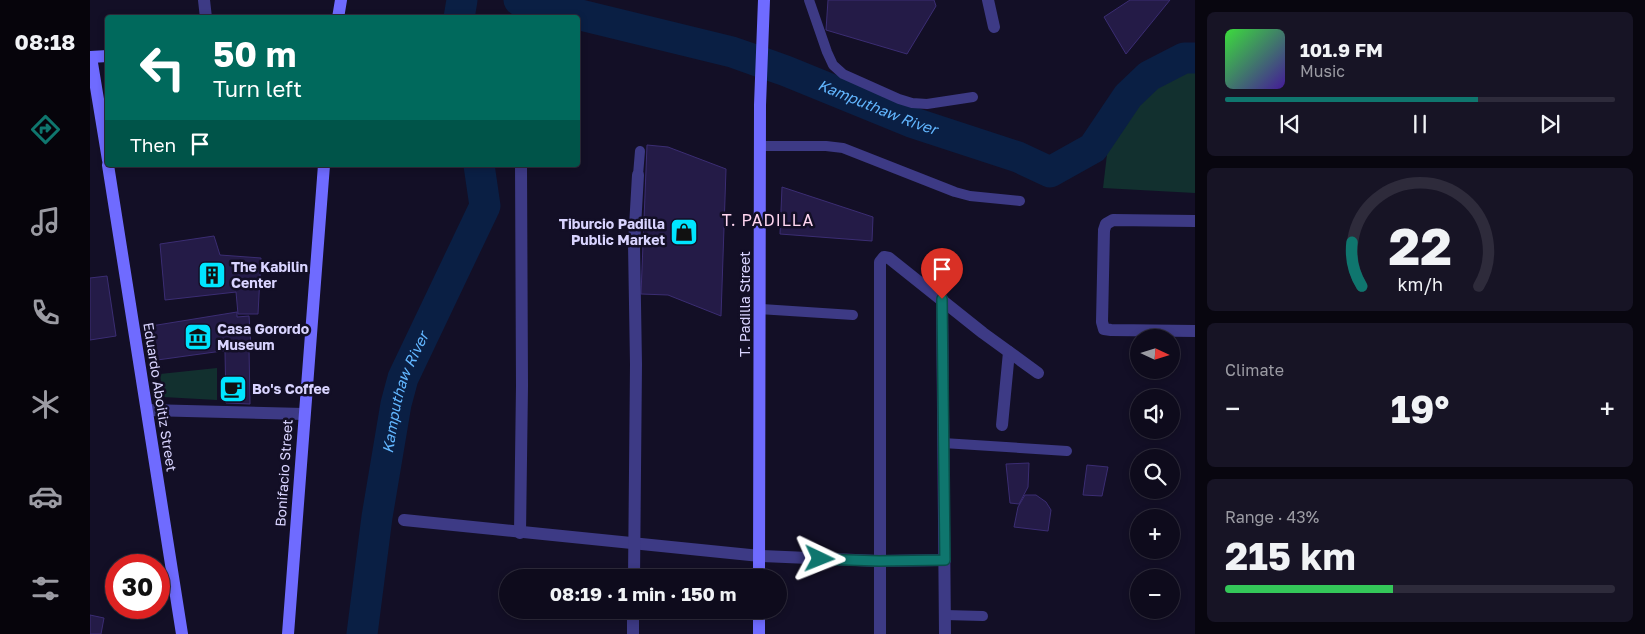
<!DOCTYPE html>
<html lang="en">
<head>
<meta charset="utf-8">
<style>
  body { margin:0; font-family:"Golos Text",sans-serif; background:#171425; color:#f1f3f6; height:100vh; display:flex; flex-direction:column; font-size:19px; white-space:nowrap }
  * { box-sizing:border-box; margin:0 }
  p { font-size:16px; color:#9b9ba3 }
  .icon { flex:none; width:28px; height:28px; fill:none; stroke:currentColor; stroke-width:2; stroke-linecap:round; stroke-linejoin:round }
  .map { position:relative; flex:1; overflow:hidden }
  .drawer { display:flex; flex-direction:column; gap:12px; padding:12px; background:#08060f; width:450px }
  .drawer>* { flex:none }
  .hud { position:absolute; left:15px; top:15px; width:475px; height:152px; border-radius:5px; box-shadow:0 2px 8px #0003,0 0 0 1px #2e2b3b; background:#00695c; color:#fff; overflow:hidden }
  .needle { width:32px; rotate:94deg }
  .fabs { position:absolute; left:1040px; top:329px; display:grid; gap:10px }
  .fabs a { display:grid; place-items:center; width:50px; height:50px; border-radius:50%; background:#0e0b1c; box-shadow:0 2px 8px #0003,0 0 0 1px #2e2b3b; font-size:25px }
  .speed { position:absolute; left:15px; top:554px; display:flex; gap:10px; font-size:25px; font-weight:700; text-align:center }
  .speed>* { display:grid; place-content:center; width:65px; height:65px; border-radius:50%; background:#0e0b1c; box-shadow:0 2px 8px #0003,0 0 0 1px #2e2b3b; line-height:1 }
  .speed .limit { border:8px solid #d22; background:#fff; color:#111 }
  .pin { position:absolute; display:grid; place-items:center; width:42px; height:42px; color:#fff; margin:-51px -21px; border-radius:50% 50% 50% 0; rotate:-45deg; box-shadow:0 0 5px #0007 }
  .pin .icon { rotate:45deg }
  .me { position:absolute; width:55px; margin:-28px; rotate:92deg; stroke-linejoin:round; filter:drop-shadow(0 0 4px #0008) }
  .turn { display:flex; align-items:center; gap:18px; height:105px; padding:0 25px; font-size:22px }
  .turn .icon { width:65px; height:65px; stroke-width:2.5 }
  .turn b { display:block; font-size:35px; line-height:42px }
  .then { display:flex; align-items:center; height:48px; padding:0 25px; background:#0003; gap:10px; font-size:19px }
  .big { font-size:38px; font-weight:700; line-height:1.1 }
  .drawer .widget { flex:1; display:flex; flex-direction:column; justify-content:center; gap:8px; min-width:0; padding:0 18px; border-radius:8px; background:#171425 }
  .drawer .dial { align-items:center; gap:0 }
  .dial svg { height:130px; overflow:visible; fill:none; stroke:#2e2b3b; stroke-width:7; stroke-linecap:round; text-anchor:middle }
  .dial text { fill:#f1f3f6; stroke:none }
  .song { display:flex; align-items:center; gap:15px }
  .cover { width:60px; height:60px; border-radius:8px; background:linear-gradient(135deg,hsl(120 70% 55%),hsl(260 70% 35%)) }
  .played { height:5px; border-radius:2px; background:linear-gradient(90deg,#0f766e 65%,#2e2b3b 65%) }
  .keys { display:flex; justify-content:space-around; direction:ltr }
  .heat { display:flex; justify-content:space-between; align-items:center; font-size:28px; direction:ltr }
  .charge { height:8px; border-radius:4px; background:linear-gradient(90deg,#34c759 43%,#2e2b3b 0) }
  .trip { position:absolute; left:409px; top:569px; width:288px; height:50px; border-radius:25px; background:#0e0b1c; box-shadow:0 2px 8px #0003,0 0 0 1px #2e2b3b; font-weight:700; line-height:50px; text-align:center }
  main { display:flex; flex:1; min-height:0 }
  .dock { display:flex; flex-direction:column; width:90px; justify-content:space-around; align-items:center; background:#06040b; color:#9b9ba3 }
  .dock .icon { width:35px; height:35px }
  .dock .current { color:#0f766e }
  .dock b { font-size:22px; color:#f1f3f6 }
  .map>svg:first-child { display:block }
  .green { fill:#12302f }
  .lines { fill:none; stroke-linecap:round; stroke-linejoin:round }
  .river { stroke:#0a1f44; stroke-width:31 }
  .building { fill:#241b47; stroke:#3b2d73 }
  .lane { stroke:#3d3a85; stroke-width:10 }
  .street { stroke:#3d3a85; stroke-width:12 }
  .secondary { stroke:#6f6bff; stroke-width:12 }
  .route-casing { stroke:#0a4d48; stroke-width:12 }
  .route { stroke:#0f766e; stroke-width:9 }
  .labels { text-anchor:middle; stroke-width:5; stroke-linejoin:round; paint-order:stroke }
  .poi-label { font-size:14px; font-weight:bold; fill:#d9d4ff; stroke:#130f26; text-anchor:start }
  .street-label { font-size:14px; fill:#d9d4ff; stroke:#130f26 }
  .water-label { font-size:15px; font-style:italic; fill:#62b6ff; stroke:#130f26 }
  .quarter-label { font-size:16px; letter-spacing:1px; fill:#ffd6f0; stroke:#130f26 }
</style>
</head>
<body>
<main>
<nav class="dock">
<b>08:18</b>
<svg class="icon current" aria-label="directions" viewBox="0 0 24 24"><path d="M12 3l9 9-9 9-9-9zM9 14v-3h6M13 9l2 2-2 2"/></svg>
<svg class="icon" aria-label="music" viewBox="0 0 24 24"><path d="M9 18V5l10-2v13"/><circle cx="6" cy="18" r="3"/><circle cx="16" cy="16" r="3"/></svg>
<svg class="icon" aria-label="phone" viewBox="0 0 24 24"><path d="M5 4h4l2 5-3 2q2 4 5 5l2-3 5 2v4C11 20 4 13 5 4z"/></svg>
<svg class="icon" aria-label="climate" viewBox="0 0 24 24"><path d="M12 3v18M4 7l16 10M4 17L20 7"/></svg>
<svg class="icon" aria-label="car" viewBox="0 0 24 24"><path d="M5 17H2v-5l4-1 3-4h7l3 4 3 1v5h-3M9 17h6M6 11h13"/><circle cx="7" cy="17" r="2"/><circle cx="17" cy="17" r="2"/></svg>
<svg class="icon" aria-label="filters" viewBox="0 0 24 24"><path d="M4 7h16M4 17h16"/><circle cx="9" cy="7" r="2"/><circle cx="15" cy="17" r="2"/></svg>
</nav>
<div class="map">
<svg width="1105" height="634" viewBox="0 0 1105 634">
  <rect width="100%" height="100%" fill="#130f26"/>
  <!-- green -->
  <g class="green">
    <path d="M1100,64H1105V193L1013,188L1018,146L1031,116L1059,81Z"/>
    <path d="M127,368V400L73,397L70,374Z"/>
  </g>
  <g class="lines">
    <!-- river -->
    <g class="river">
      <path id="s1" d="M429,0L642,52L696,71L821,122L928,157L960,172L1003,148L1038,96L1059,76L1094,58H1105"/>
      <path d="M369,18L372,0"/>
      <path id="s2" d="M272,634L287,517L306,404L313,378L395,206L389,165"/>
    </g>
  </g>
  <!-- building -->
  <g class="building">
    <path d="M738,0H844L846,6L817,54L736,30Z"/>
    <path d="M1040,0H1080L1036,54L1014,17Z"/>
    <path d="M557,145L578,147L636,169L631,316L578,295L551,294Z"/>
    <path d="M692,187L783,217L782,241L690,234Z"/>
    <path d="M124,236L130,255L171,258L168,314H148L146,292L75,300L70,244Z"/>
    <path d="M17,276L26,336L0,340V278Z"/>
    <path d="M147,312V317L159,316L161,347L60,361L55,327Z"/>
    <path d="M159,349L160,404L136,403L135,352Z"/>
    <path d="M939,463L938,487L929,504L920,503L916,464Z"/>
    <path d="M997,465L1018,467L1012,496L993,495Z"/>
    <path d="M935,495H946L956,502L961,510L958,531L924,527L928,507Z"/>
    <path d="M0,615L14,618L11,634H0Z"/>
  </g>
  <g class="lines">
    <!-- lane -->
    <g class="lane">
      <path d="M719,0L737,52L743,65L753,74L809,99L822,103L837,104L883,97"/>
      <path d="M671,146H736L753,148L865,192L880,196L930,201"/>
      <path d="M548,175L550,151"/>
      <path d="M670,309L763,315"/>
      <path d="M853,443L977,451"/>
      <path d="M855,615L893,616"/>
    </g>
    <!-- street -->
    <g class="street">
      <path d="M114,0L116,18"/>
      <path d="M898,0L904,27"/>
      <path d="M1105,221L1023,220L1016,224L1014,230L1012,322L1014,329L1021,330L1105,331"/>
      <path d="M852,299L855,634"/>
      <path d="M57,410L214,414"/>
      <path d="M912,425L919,352"/>
      <path d="M314,520L670,556L789,561L855,560"/>
      <path d="M430,533L432,386L431,165"/>
      <path d="M544,578L546,364L544,244L548,175"/>
      <path d="M543,634V610"/>
      <path d="M790,634V262L794,257L799,258L893,333L948,373"/>
    </g>
    <!-- secondary -->
    <g class="secondary">
      <path d="M248,18L251,0"/>
      <path d="M0,57L18,56"/>
      <path d="M1,57L18,160"/>
      <path d="M18,165L92,634"/>
      <path d="M669,578L670,105L674,0"/>
      <path d="M198,634L234,165"/>
      <path d="M669,634V610"/>
    </g>
  </g>
  <g class="lines">
    <!-- route casing -->
    <g class="route-casing">
      <path id="route" d="M730,559L789,561L855,560L852,299"/>
    </g>
    <!-- route -->
    <use href="#route" class="route"/>
  </g>
  <!-- icons -->
  <defs>
    <g id="shop-square" transform="scale(1.4375)"><rect x="-9" y="-9" width="18" height="18" rx="4" fill="#00e5ff" stroke="#130f26"/><path d="M-5-2.5h2.3a2.7 3.5 0 0 1 5.4 0H5L5.5 6h-11ZM-1.5-2.5h3a1.5 2.3 0 0 0-3 0Z" fill="#111"/></g>
    <g id="building-square" transform="scale(1.4375)"><rect x="-9" y="-9" width="18" height="18" rx="4" fill="#00e5ff" stroke="#130f26"/><path d="M-4-6H4V6H1V3H-1V6H-4ZM-2.5-4.3h1.7v1.8h-1.7ZM.8-4.3h1.7v1.8H.8ZM-2.5-1h1.7V.8h-1.7ZM.8-1h1.7V.8H.8Z" fill="#111"/></g>
    <g id="museum-square" transform="scale(1.4375)"><rect x="-9" y="-9" width="18" height="18" rx="4" fill="#00e5ff" stroke="#130f26"/><path d="M0-6L6-3V-2H-6V-3ZM-5-1h2V3h-2ZM-1-1h2V3h-2ZM3-1h2V3H3ZM-6 4H6V6H-6Z" fill="#111"/></g>
    <g id="cafe-square" transform="scale(1.4375)"><rect x="-9" y="-9" width="18" height="18" rx="4" fill="#00e5ff" stroke="#130f26"/><path d="M-5.5-4.5H6V0H3Q3 3.5 0 3.5H-2.5Q-5.5 3.5-5.5 0ZM3-3.2v2h1.7v-2ZM-6 4.5H4V6H-6Z" fill="#111"/></g>
  </defs>
  <g fill-rule="evenodd">
    <use href="#shop-square" x="594" y="232"/>
    <use href="#building-square" x="122" y="275"/>
    <use href="#museum-square" x="108" y="337"/>
    <use href="#cafe-square" x="143" y="389"/>
  </g>
  <g class="labels">
    <!-- poi labels -->
    <g class="poi-label">
      <text x="575" y="229" text-anchor="end">Tiburcio Padilla<tspan x="575" dy="16">Public Market</tspan></text>
      <text x="141" y="272">The Kabilin<tspan x="141" dy="16">Center</tspan></text>
      <text x="127" y="334">Casa Gorordo<tspan x="127" dy="16">Museum</tspan></text>
      <text x="162" y="394">Bo's Coffee</text>
    </g>
    <!-- street labels -->
    <g class="street-label">
      <text transform="translate(655 304) rotate(-90)" y="5">T. Padilla Street</text>
      <text transform="translate(70 397) rotate(81)" y="5">Eduardo Aboitiz Street</text>
      <text transform="translate(194 473) rotate(-86)" y="5">Bonifacio Street</text>
    </g>
    <!-- water labels -->
    <g class="water-label">
      <text dy="5" stroke="none"><textPath href="#s1" startOffset="375">Kamputhaw River</textPath></text>
      <text dy="5" stroke="none"><textPath href="#s2" startOffset="246">Kamputhaw River</textPath></text>
    </g>
    <!-- quarter labels -->
    <g class="quarter-label">
      <text x="678" y="226">T. PADILLA</text>
    </g>
  </g>
</svg>
<div class="fabs">
<a><svg class="needle" viewBox="-14 -14 28 28"><path d="M0-13l5 13h-10z" fill="#e53935"/><path d="M0 13l5-13h-10z" fill="#9b9ba3"/></svg></a>
<a><svg class="icon" aria-label="sound" viewBox="0 0 24 24"><path d="M4 9h4l5-4v14l-5-4H4zM17 9q2 3 0 6"/></svg></a>
<a><svg class="icon" aria-label="search" viewBox="0 0 24 24"><circle cx="10" cy="10" r="6"/><path d="M15 15l6 6"/></svg></a>
<a>+</a>
<a>−</a>
</div>
<div class="speed"><div class="limit">30</div></div>
<div class="pin" style="left:852px;top:299px;background:#d93025"><svg class="icon" aria-label="arrive" viewBox="0 0 24 24"><path d="M6 21V4h12l-3 4 3 4H6"/></svg></div>
<svg class="me" style="left:730px;top:559px" viewBox="-20 -20 40 40"><path d="M0-17L14 15 0 8-14 15z" fill="#0f766e" stroke="#fff" stroke-width="4"/></svg>
<div class="trip">08:19 · 1 min · 150 m</div>
<div class="hud">
<div class="turn"><svg class="icon" aria-label="left" viewBox="0 0 24 24"><path d="M17 20v-9H6M10 6l-5 5 5 5"/></svg><div><b>50 m</b>Turn left</div></div>
<div class="then">Then<svg class="icon" aria-label="arrive" viewBox="0 0 24 24"><path d="M6 21V4h12l-3 4 3 4H6"/></svg></div>
</div>
</div>
<section class="drawer">
<div class="widget">
<div class="song"><i class="cover"></i><div><b>101.9 FM</b><p>Music</p></div></div>
<div class="played"></div>
<div class="keys"><svg class="icon" aria-label="previous" viewBox="0 0 24 24"><path d="M18 5L8 12l10 7zM5 5v14"/></svg><svg class="icon" aria-label="pause" viewBox="0 0 24 24"><path d="M8 5v14M16 5v14"/></svg><svg class="icon" aria-label="next" viewBox="0 0 24 24"><path d="M6 5l10 7-10 7zM19 5v14"/></svg></div>
</div>
<div class="widget dial"><svg viewBox="0 0 100 80">
<path d="M14 69A42 42 0 1 1 86 69"/>
<path d="M14 69A42 42 0 0 1 8 42" stroke="#0f766e"/>
<text x="50" y="56" font-size="32" font-weight="700">22</text>
<text x="50" y="72" font-size="11">km/h</text>
</svg></div>
<div class="widget"><p>Climate</p>
<div class="heat"><a>−</a><b class="big">19°</b><a>+</a></div>
</div>
<div class="widget"><p>Range · 43%</p><b class="big">215 km</b><div class="charge"></div></div>
</section>
</main>
</body>
</html>
